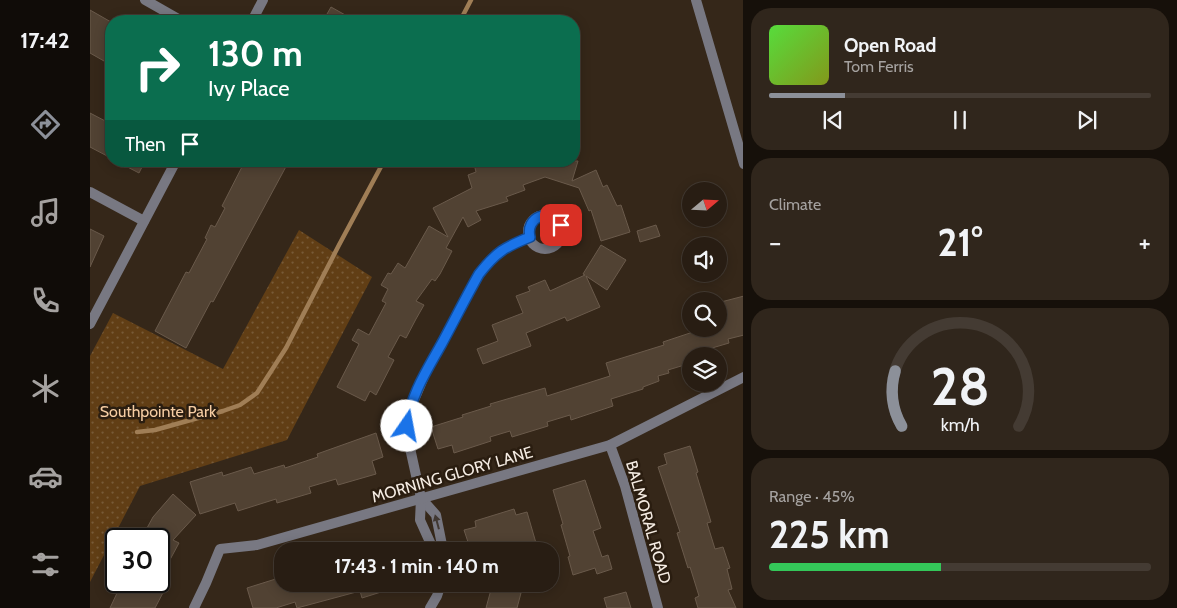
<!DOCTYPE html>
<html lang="en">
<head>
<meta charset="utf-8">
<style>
  body { margin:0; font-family:Cabin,sans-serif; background:#30261c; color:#f1f3f6; height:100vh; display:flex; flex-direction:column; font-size:19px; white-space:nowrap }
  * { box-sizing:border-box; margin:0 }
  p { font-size:16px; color:#a5a2a0 }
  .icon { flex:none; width:28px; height:28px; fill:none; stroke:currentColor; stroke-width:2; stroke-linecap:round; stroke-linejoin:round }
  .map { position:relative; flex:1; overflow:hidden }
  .panel { display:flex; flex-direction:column; gap:8px; padding:8px; background:#16100a; width:434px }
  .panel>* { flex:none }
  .top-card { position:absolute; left:15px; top:15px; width:475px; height:152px; border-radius:20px; box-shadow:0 2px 12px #0003,0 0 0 1px #443b33; background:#0b6e4f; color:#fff; overflow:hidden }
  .needle { width:32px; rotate:71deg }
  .tools { position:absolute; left:592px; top:182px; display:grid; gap:10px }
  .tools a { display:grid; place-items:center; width:45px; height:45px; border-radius:50%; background:#281d13; box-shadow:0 2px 12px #0003,0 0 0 1px #443b33; font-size:25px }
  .speed { position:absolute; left:15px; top:528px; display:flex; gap:10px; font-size:25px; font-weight:700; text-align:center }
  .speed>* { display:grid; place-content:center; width:65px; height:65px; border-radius:50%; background:#281d13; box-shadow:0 2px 12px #0003,0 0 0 1px #443b33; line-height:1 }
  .speed .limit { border:2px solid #111; border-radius:8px; background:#fff; color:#111 }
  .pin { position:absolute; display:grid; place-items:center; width:42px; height:42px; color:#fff; margin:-21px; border-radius:10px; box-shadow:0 2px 8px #0006 }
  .me { position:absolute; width:55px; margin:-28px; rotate:12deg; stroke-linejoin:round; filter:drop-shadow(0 0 4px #0008) }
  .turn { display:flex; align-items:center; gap:18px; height:105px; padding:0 20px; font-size:22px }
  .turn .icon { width:65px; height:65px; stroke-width:2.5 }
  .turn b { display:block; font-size:35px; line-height:42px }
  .then { display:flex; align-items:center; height:48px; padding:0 20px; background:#0003; gap:10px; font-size:19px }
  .big { font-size:38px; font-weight:700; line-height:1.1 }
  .panel .widget { flex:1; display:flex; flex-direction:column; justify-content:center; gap:8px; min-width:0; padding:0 18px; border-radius:20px; background:#30261c }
  .panel .dial { align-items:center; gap:0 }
  .dial svg { height:130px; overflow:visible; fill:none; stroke:#443b33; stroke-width:7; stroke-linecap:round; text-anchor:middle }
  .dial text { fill:#f1f3f6; stroke:none }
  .song { display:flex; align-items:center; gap:15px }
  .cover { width:60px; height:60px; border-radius:8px; background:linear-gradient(135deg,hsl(110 70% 55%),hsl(70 70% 35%)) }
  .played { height:5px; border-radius:2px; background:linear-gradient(90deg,#8c9099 20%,#443b33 20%) }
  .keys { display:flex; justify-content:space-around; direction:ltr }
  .heat { display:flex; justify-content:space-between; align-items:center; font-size:28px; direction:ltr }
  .charge { height:8px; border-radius:4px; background:linear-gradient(90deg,#34c759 45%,#443b33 0) }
  .trip { position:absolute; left:184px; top:542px; width:285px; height:50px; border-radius:20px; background:#281d13; box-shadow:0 2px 12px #0003,0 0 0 1px #443b33; font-weight:700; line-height:50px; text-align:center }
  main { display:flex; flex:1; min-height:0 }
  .dock { display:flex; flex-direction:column; width:90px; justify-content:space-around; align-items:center; background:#100c08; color:#a5a2a0 }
  .dock .icon { width:35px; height:35px }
  .dock .current { color:#8c9099 }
  .dock b { font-size:22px; color:#f1f3f6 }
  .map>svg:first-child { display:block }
  .park { fill:url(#park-dots) }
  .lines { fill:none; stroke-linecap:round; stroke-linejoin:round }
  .stream { stroke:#a07e56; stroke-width:4.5 }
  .building { fill:#514233; stroke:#6a5a4b }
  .minor { stroke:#787882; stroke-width:10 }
  .oneway { fill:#413832 }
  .route-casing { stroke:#114b97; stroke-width:12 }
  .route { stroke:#1a73e8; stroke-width:9 }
  .labels { text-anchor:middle; stroke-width:5; stroke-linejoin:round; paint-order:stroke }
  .park-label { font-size:16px; fill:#f6cda3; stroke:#2a1d10 }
  .street-label { font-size:16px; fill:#f5ece3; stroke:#2a1d10 }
</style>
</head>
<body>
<main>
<nav class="dock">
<b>17:42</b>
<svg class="icon current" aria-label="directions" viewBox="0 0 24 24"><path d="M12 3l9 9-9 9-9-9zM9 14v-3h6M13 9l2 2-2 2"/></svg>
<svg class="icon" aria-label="music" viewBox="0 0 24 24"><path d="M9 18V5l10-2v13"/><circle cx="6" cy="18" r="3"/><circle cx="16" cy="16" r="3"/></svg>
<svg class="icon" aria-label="phone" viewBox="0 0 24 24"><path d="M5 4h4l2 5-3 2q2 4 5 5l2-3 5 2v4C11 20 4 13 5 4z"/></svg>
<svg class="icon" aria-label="climate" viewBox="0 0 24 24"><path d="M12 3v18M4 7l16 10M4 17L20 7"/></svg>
<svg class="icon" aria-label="car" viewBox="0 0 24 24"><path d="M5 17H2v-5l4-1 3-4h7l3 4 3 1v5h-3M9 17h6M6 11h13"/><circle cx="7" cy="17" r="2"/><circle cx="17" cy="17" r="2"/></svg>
<svg class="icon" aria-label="filters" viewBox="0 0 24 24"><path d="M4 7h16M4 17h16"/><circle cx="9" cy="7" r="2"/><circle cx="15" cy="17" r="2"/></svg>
</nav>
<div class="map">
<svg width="654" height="608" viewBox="0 0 654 608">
  <defs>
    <pattern id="park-dots" width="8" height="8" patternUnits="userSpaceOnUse" patternTransform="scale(1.25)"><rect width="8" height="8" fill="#613e15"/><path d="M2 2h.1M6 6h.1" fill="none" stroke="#785a37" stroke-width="1.8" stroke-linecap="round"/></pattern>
  </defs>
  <rect width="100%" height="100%" fill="#352719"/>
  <!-- park -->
  <path class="park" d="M209,230L282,277L197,440L50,486L0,582V356L23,313L133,369Z"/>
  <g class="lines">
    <!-- stream -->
    <g class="stream">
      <path d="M370,21L381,0"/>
      <path d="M47,432L65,430L133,411L150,405L167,393L196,348L249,245L294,161"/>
    </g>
  </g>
  <!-- building -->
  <g class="building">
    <path d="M241,7L266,21H233Z"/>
    <path d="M0,10L21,22V65L0,53Z"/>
    <path d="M0,113L21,124V158L0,147Z"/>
    <path d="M26,161H55L49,173Z"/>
    <path d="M155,161H199L123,302L121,301L96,348L65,331L96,272L99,273L117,239L115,238L121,225L125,227L135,208L132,206Z"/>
    <path d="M393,161H488L482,181L506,170L513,187L517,185L527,206L531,205L540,232L511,241L501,210L499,211L489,188L455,177L433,185L435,190L416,197L418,201L386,211L391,220L378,227L373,217L356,248L362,251L350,274L345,281L342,279L326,301L334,305L326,319L316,338L310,335L298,357L304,360L286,395L280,391L275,401L247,387L269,344L262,340L268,329L279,335L296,303L292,301L298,289L291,285L298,273L301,274L308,263L315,268L339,226L358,237L343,208L382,188L378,175L386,172L384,164Z"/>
    <path d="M566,225L570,236L550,242L547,231Z"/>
    <path d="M0,229L14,236L0,267Z"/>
    <path d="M511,245L536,260L517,290L496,276L510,307L477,321L475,317L436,333L441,346L393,364L387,349L408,341L402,325L433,313L426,296L440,291L438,287L455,280L460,291L495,275L493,274Z"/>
    <path d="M654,296V335L638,339L639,343L605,353L606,356H601V363L578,370L579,373L568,376L569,381L553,387V389L521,399L523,406L481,420L480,415L457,422L458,426L422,437L420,431L400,437L401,441L364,453L362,445L348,449L341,427L373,417L372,415L401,406L400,404L455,388L457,396L520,376L516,363L574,345L573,342L603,332V329H629V310L633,309L631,302Z"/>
    <path d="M286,433L293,457L282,461L286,474L248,485L246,479L219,487L221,493L187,503L186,499L148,511L145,503L110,514L100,482L132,472L133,476L161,467L164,474L194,465L195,468L228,457L227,454Z"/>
    <path d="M600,446L608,472L606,473L621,522L617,523L625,549L633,547L640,568L637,569L642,589L638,590L646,608H608L605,598L609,596L600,567L598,568L587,533L590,532L568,467L577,464L574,454Z"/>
    <path d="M495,480L511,528L503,531L512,557L518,555L522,569L507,574L505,568L483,575L478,557L480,556L471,525L473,524L463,490Z"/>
    <path d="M83,494L106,515L83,540L89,543L69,580V539H51L63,517Z"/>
    <path d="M424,509L426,515L437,512L446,543L419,551H377L375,542H378L374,530L386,527L385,521Z"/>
    <path d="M192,577V584H309L310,586L272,598L270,591L207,608L205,602L186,608H163L157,588Z"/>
    <path d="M37,581H75L72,587L75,589L65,608H20L28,591L31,593Z"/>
    <path d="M402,586L431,593L427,608H396Z"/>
    <path d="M536,592L541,608H517L514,598Z"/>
  </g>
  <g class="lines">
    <!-- minor -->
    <g class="minor">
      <path d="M55,0L92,21"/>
      <path d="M606,0L654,164"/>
      <path d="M162,21L173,0"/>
      <path d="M0,192L54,221"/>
      <circle cx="455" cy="232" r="17"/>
      <path d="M0,324L86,161"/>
      <path d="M520,445L535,486L568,608"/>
      <path d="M331,498L346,515L352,545L351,551"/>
      <path d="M344,551L330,520L331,498L318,439L319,412L335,374L389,274C406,252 415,247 440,237"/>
      <path d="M104,608L116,583L130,549L167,545L520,445L654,377"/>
      <path d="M340,608L347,596L351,584"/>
    </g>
  </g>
  <!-- one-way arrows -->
  <defs><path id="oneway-solid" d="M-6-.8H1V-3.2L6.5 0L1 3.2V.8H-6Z" transform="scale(1.25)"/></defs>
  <use class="oneway" href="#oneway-solid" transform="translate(347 522) rotate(-105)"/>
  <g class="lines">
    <!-- route casing -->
    <g class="route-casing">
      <path id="route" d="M317,426C320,396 337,370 351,345C364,321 376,297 389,274C406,252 415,247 440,237C435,217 460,207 471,225"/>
    </g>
    <!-- route -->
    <use href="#route" class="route"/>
  </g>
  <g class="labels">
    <!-- park labels -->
    <g class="park-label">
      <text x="68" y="417">Southpointe Park</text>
    </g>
    <!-- street labels -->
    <g class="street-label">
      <text transform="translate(362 474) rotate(-16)" y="6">MORNING GLORY LANE</text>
      <text transform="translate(559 522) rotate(74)" y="6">BALMORAL ROAD</text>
    </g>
  </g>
</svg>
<div class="tools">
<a><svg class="needle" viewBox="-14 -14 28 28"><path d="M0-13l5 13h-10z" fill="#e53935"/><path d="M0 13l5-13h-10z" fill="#a5a2a0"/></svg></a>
<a><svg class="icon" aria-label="sound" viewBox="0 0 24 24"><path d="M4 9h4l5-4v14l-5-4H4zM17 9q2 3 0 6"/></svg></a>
<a><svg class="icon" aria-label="search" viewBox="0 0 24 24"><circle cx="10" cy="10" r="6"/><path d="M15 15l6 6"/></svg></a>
<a><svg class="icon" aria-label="layers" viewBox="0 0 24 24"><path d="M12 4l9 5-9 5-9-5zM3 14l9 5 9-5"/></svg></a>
</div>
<div class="speed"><div class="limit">30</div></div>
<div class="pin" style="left:471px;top:225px;background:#d93025"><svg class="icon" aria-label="arrive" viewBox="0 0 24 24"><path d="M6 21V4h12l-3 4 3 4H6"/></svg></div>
<svg class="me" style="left:317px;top:426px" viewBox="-20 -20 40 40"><circle r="19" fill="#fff"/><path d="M0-13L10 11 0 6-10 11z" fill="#1a73e8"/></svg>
<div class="trip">17:43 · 1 min · 140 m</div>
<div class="top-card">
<div class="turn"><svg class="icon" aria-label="right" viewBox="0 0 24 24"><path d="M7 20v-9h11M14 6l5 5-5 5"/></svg><div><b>130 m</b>Ivy Place</div></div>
<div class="then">Then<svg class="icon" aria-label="arrive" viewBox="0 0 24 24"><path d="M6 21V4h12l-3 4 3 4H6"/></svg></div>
</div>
</div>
<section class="panel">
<div class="widget">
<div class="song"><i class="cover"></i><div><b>Open Road</b><p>Tom Ferris</p></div></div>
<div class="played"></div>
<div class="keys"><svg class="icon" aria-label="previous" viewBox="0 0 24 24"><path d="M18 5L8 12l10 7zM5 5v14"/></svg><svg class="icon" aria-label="pause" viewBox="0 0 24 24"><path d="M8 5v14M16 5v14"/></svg><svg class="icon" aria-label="next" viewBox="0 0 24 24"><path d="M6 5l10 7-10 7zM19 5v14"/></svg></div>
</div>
<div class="widget"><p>Climate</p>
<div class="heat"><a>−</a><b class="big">21°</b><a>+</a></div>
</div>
<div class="widget dial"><svg viewBox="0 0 100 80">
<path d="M14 69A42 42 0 1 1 86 69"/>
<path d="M14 69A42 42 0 0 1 10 35" stroke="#8c9099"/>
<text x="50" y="56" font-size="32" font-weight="700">28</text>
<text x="50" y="72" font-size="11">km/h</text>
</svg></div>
<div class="widget"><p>Range · 45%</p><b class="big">225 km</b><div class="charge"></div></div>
</section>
</main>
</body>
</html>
